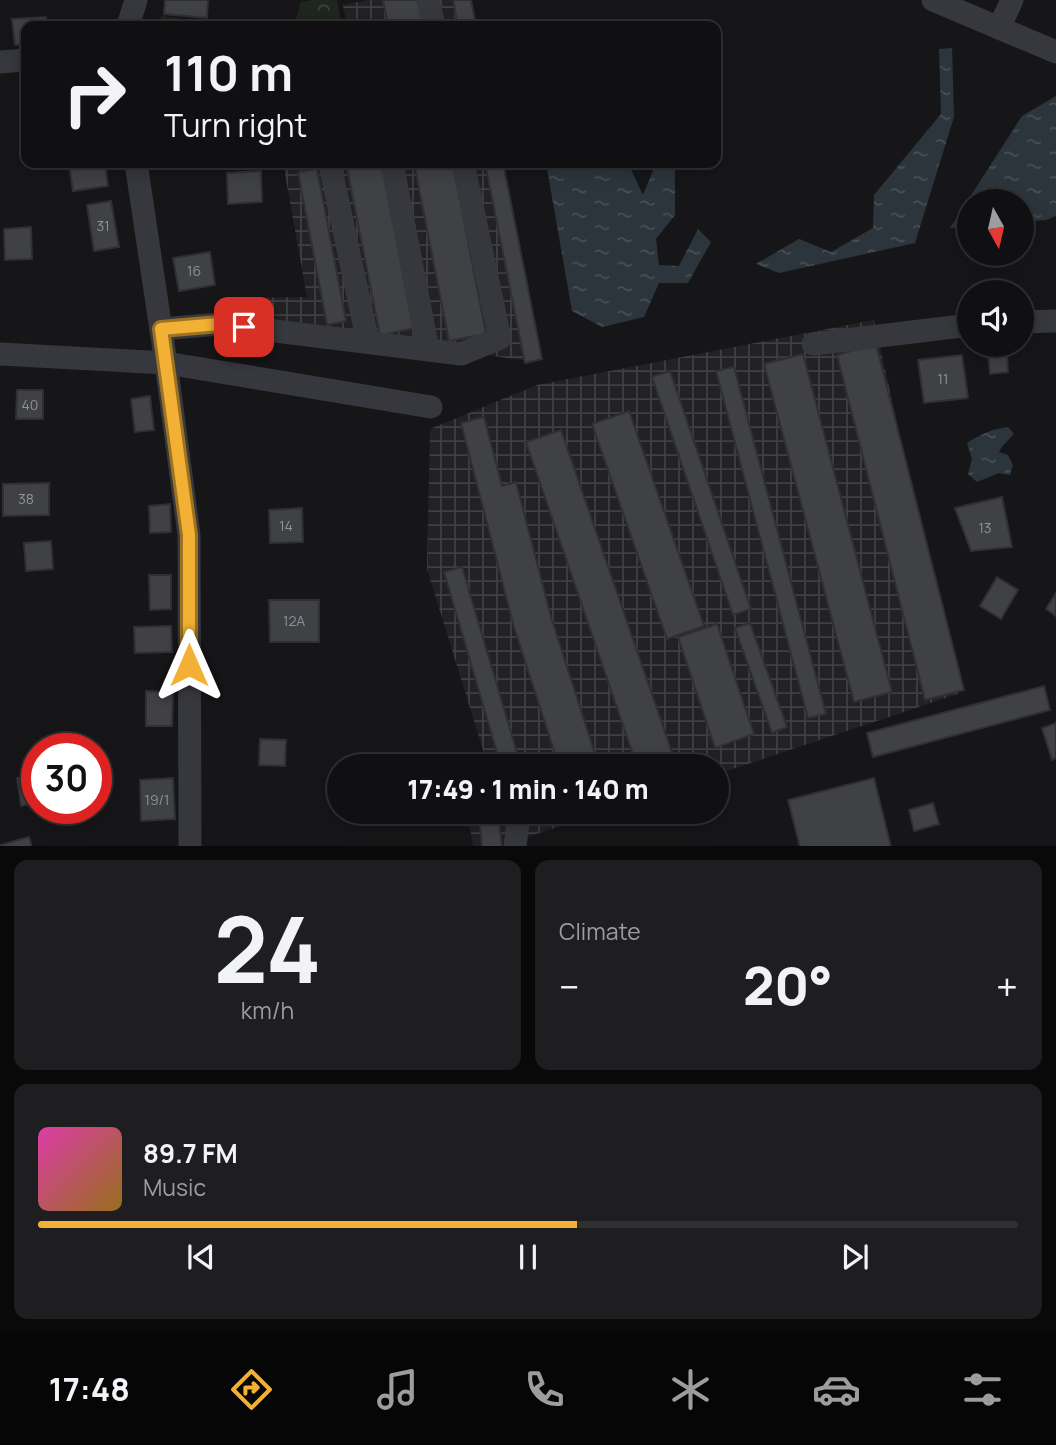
<!DOCTYPE html>
<html lang="en">
<head>
<meta charset="utf-8">
<style>
  body { margin:0; font-family:Manrope,sans-serif; background:#1e1e20; color:#f1f3f6; height:100vh; display:flex; flex-direction:column; font-size:26px; white-space:nowrap }
  * { box-sizing:border-box; margin:0 }
  p { font-size:23px; color:#9c9d9f }
  .icon { flex:none; width:38px; height:38px; fill:none; stroke:currentColor; stroke-width:2; stroke-linecap:round; stroke-linejoin:round }
  .map { position:relative; height:846px; overflow:hidden }
  .details { display:flex; flex-direction:column; gap:14px; padding:14px; background:#09090a; flex:1 }
  .details>* { flex:none }
  .top-card { position:absolute; left:21px; top:21px; width:700px; height:147px; border-radius:14px; box-shadow:0 4px 18px #0003,0 0 0 2px #303032; background:#101012; color:#f1f3f6; overflow:hidden }
  .needle { width:46px; rotate:172deg }
  .fabs { position:absolute; left:957px; top:189px; display:grid; gap:14px }
  .fabs a { display:grid; place-items:center; width:77px; height:77px; border-radius:50%; background:#101012; box-shadow:0 4px 18px #0003,0 0 0 2px #303032; font-size:35px }
  .speed { position:absolute; left:21px; top:733px; display:flex; gap:14px; font-size:35px; font-weight:700; text-align:center }
  .speed>* { display:grid; place-content:center; width:91px; height:91px; border-radius:50%; background:#101012; box-shadow:0 4px 18px #0003,0 0 0 2px #303032; line-height:1 }
  .speed .limit { border:10px solid #d22; background:#fff; color:#111 }
  .pin { position:absolute; display:grid; place-items:center; width:60px; height:60px; color:#fff; margin:-30px; border-radius:14px; box-shadow:0 4px 10px #0006 }
  .me { position:absolute; width:77px; margin:-38px; rotate:0deg; stroke-linejoin:round; filter:drop-shadow(0 0 5px #0008) }
  .turn { display:flex; align-items:center; gap:24px; height:147px; padding:0 28px; font-size:32px }
  .turn .icon { width:91px; height:91px; stroke-width:2.5 }
  .turn b { display:block; font-size:49px; line-height:60px }
  .big { font-size:52px; font-weight:800; line-height:1.1 }
  .details .card { flex:1; display:flex; flex-direction:column; justify-content:center; gap:10px; min-width:0; padding:0 24px; border-radius:14px; background:#1e1e20 }
  .details .dial { align-items:center; gap:0 }
  .dial b { font-size:91px; line-height:1 }
  .song { display:flex; align-items:center; gap:21px }
  .cover { width:84px; height:84px; border-radius:10px; background:linear-gradient(135deg,hsl(320 70% 55%),hsl(40 70% 35%)) }
  .played { height:7px; border-radius:4px; background:linear-gradient(90deg,#f2b134 55%,#303032 55%) }
  .keys { display:flex; justify-content:space-around; direction:ltr }
  .heat { display:flex; justify-content:space-between; align-items:center; font-size:38px; direction:ltr }
  .details .tiles { flex:1; display:grid; gap:14px; grid-template-columns:1fr 1fr }
  .card:last-child { grid-column:span 2 }
  .trip { position:absolute; left:327px; top:754px; width:402px; height:70px; border-radius:35px; background:#101012; box-shadow:0 4px 18px #0003,0 0 0 2px #303032; font-weight:800; line-height:70px; text-align:center }
  .tab-bar { display:flex; height:112px; justify-content:space-around; align-items:center; background:#060607; color:#9c9d9f }
  .tab-bar .icon { width:49px; height:49px }
  .tab-bar .current { color:#f2b134 }
  .tab-bar b { font-size:32px; color:#f1f3f6 }
  .map>svg:first-child { display:block }
  .industrial { fill:url(#industrial-grid) }
  .forest { fill:url(#forest-crowns) }
  .water { fill:url(#water-ripples) }
  .building { fill:#404145; stroke:#303034; stroke-width:2 }
  .lines { fill:none; stroke-linecap:round; stroke-linejoin:round }
  .minor { stroke:#37383d; stroke-width:23 }
  .route-casing { stroke:#9d7322; stroke-width:18 }
  .route { stroke:#f2b134; stroke-width:12 }
  .labels { text-anchor:middle; stroke-width:5; stroke-linejoin:round; paint-order:stroke }
  .number-label { font-size:14px; fill:#8e929b }
</style>
</head>
<body>
<div class="map">
<svg width="1056" height="847" viewBox="0 0 1056 847">
  <defs>
    <pattern id="industrial-grid" width="8" height="8" patternUnits="userSpaceOnUse" patternTransform="scale(1.75)"><rect width="8" height="8" fill="#222225"/><path d="M0 4h8M4 0v8" fill="none" stroke="#3f3f43"/></pattern>
    <pattern id="forest-crowns" width="20" height="18" patternUnits="userSpaceOnUse" patternTransform="scale(1.75)"><rect width="20" height="18" fill="#1e261f"/><path d="M2 6a3 3 0 1 1 6 0M12 15a3 3 0 1 1 6 0" fill="none" stroke="#3c433d"/></pattern>
    <pattern id="water-ripples" width="26" height="14" patternUnits="userSpaceOnUse" patternTransform="scale(1.75)"><rect width="26" height="14" fill="#2c353c"/><path d="M2 4q2-2 4 0t4 0M15 11q2-2 4 0t4 0" fill="none" stroke="#485056"/></pattern>
  </defs>
  <rect width="100%" height="100%" fill="#161618"/>
  <!-- industrial -->
  <g class="industrial">
    <path d="M368,0H461L466,26H347L343,5Z"/>
    <path d="M283,163H493L533,362L237,316V298L307,297Z"/>
    <path d="M874,320L958,694L718,774V766H488L427,569L430,429L537,385Z"/>
    <path d="M491,812H603L521,839L520,847L473,846L468,816Z"/>
  </g>
  <!-- forest -->
  <g class="forest">
    <path d="M313,0H337L342,26H294L301,2Z"/>
    <path d="M162,16L215,24L218,26H156Z"/>
  </g>
  <!-- water -->
  <g class="water">
    <path d="M952,48L954,117L915,243L779,273L756,264L799,239L831,252L873,228L874,195L941,114L939,49Z"/>
    <path d="M1056,96V216L1046,220L1022,222V201H970L969,227L950,228L1022,116Z"/>
    <path d="M546,163H628L643,195L656,163H675V215L656,239L659,265L679,266L698,229L711,242L688,283H659L644,317L602,327L572,311Z"/>
    <path d="M1008,427L1014,434C1009,440 1002,445 999,452L1008,455L1013,465L1010,475L999,473L977,482L968,474L972,459L967,443C981,434 992,429 1008,427Z"/>
  </g>
  <!-- building -->
  <g class="building">
    <path d="M165,0H208L207,18L164,14Z"/>
    <path d="M383,0H421L426,26H388Z"/>
    <path d="M453,0H471L476,26H458Z"/>
    <path d="M46,17L47,26H26V44L15,45L12,19Z"/>
    <path d="M346,163H384L416,328L380,335Z"/>
    <path d="M414,163H453L486,334L449,341Z"/>
    <path d="M485,163H503L542,359L525,363Z"/>
    <path d="M105,164L108,186L73,191L70,170Z"/>
    <path d="M317,169L346,321L327,325L298,172Z"/>
    <path d="M261,171L262,202L228,204L227,173Z"/>
    <path d="M111,201L119,247L94,251L87,205Z"/>
    <path d="M31,227L32,259L5,260L4,229Z"/>
    <path d="M210,252L215,285L179,291L173,258Z"/>
    <path d="M876,344L964,690L925,700L837,355Z"/>
    <path d="M1007,351L1008,372L990,374L988,352Z"/>
    <path d="M803,354L892,692L854,702L764,364Z"/>
    <path d="M962,355L968,398L924,403L918,360Z"/>
    <path d="M734,367L826,714L808,718L716,371Z"/>
    <path d="M670,371L751,609L733,615L652,377Z"/>
    <path d="M17,390H43V419H16Z"/>
    <path d="M150,396L154,430L135,432L131,399Z"/>
    <path d="M629,411L704,626L667,639L592,424Z"/>
    <path d="M484,417L502,486L516,482L551,617L599,766H559L514,627L461,423Z"/>
    <path d="M561,430L675,761L660,766H637L526,442Z"/>
    <path d="M49,483V515L3,516V484Z"/>
    <path d="M1002,497L1012,547L971,551L955,508Z"/>
    <path d="M170,504L171,532L150,533L149,506Z"/>
    <path d="M302,508L303,542L270,543L269,510Z"/>
    <path d="M51,541L53,569L26,571L24,543Z"/>
    <path d="M462,567L521,766H501L444,572Z"/>
    <path d="M149,575H171V609L150,610Z"/>
    <path d="M997,577L1018,590L1001,619L980,606Z"/>
    <path d="M1056,593V616L1046,609Z"/>
    <path d="M269,600H319V642H270Z"/>
    <path d="M750,623L787,727L772,733L735,628Z"/>
    <path d="M717,624L754,734L715,748L678,637Z"/>
    <path d="M171,626L172,652L135,653L134,627Z"/>
    <path d="M1044,686L1050,710L873,757L867,733Z"/>
    <path d="M146,691L173,692L172,726H146Z"/>
    <path d="M1056,723V758L1052,760L1042,728Z"/>
    <path d="M260,739L286,740L285,766L259,765Z"/>
    <path d="M37,776V803L21,806L17,778Z"/>
    <path d="M173,778L175,819L141,821L140,780Z"/>
    <path d="M874,778L891,847H800L788,800Z"/>
    <path d="M933,803L939,824L914,831L909,810Z"/>
    <path d="M498,814L502,847H482L479,816Z"/>
    <path d="M29,837L32,847H0V845Z"/>
  </g>
  <g class="lines">
    <!-- minor -->
    <g class="minor">
      <path d="M428,0L434,26"/>
      <path d="M933,0L1056,52"/>
      <path d="M128,26L136,0"/>
      <path d="M999,28L1012,0"/>
      <path d="M0,62L26,60"/>
      <path d="M136,163L166,363L189,535L190,847"/>
      <path d="M392,163L428,350"/>
      <path d="M331,170L368,342"/>
      <path d="M1022,322L1056,321"/>
      <path d="M161,329L219,324L461,354L500,338L463,163"/>
      <path d="M813,344L970,325"/>
      <path d="M0,354L166,363L431,407"/>
      <path d="M515,847L518,822"/>
    </g>
  </g>
  <g class="lines">
    <!-- route casing -->
    <g class="route-casing">
      <path id="route" d="M189,665V535L161,329L219,324L244,327"/>
    </g>
    <!-- route -->
    <use href="#route" class="route"/>
  </g>
  <g class="labels">
    <!-- number labels -->
    <g class="number-label">
      <text x="103" y="231">31</text>
      <text x="194" y="276">16</text>
      <text x="943" y="384">11</text>
      <text x="30" y="410">40</text>
      <text x="26" y="504">38</text>
      <text x="286" y="531">14</text>
      <text x="985" y="533">13</text>
      <text x="294" y="626">12А</text>
      <text x="157" y="805">19/1</text>
    </g>
  </g>
</svg>
<div class="fabs">
<a><svg class="needle" viewBox="-14 -14 28 28"><path d="M0-13l5 13h-10z" fill="#e53935"/><path d="M0 13l5-13h-10z" fill="#9c9d9f"/></svg></a>
<a><svg class="icon" aria-label="sound" viewBox="0 0 24 24"><path d="M4 9h4l5-4v14l-5-4H4zM17 9q2 3 0 6"/></svg></a>
</div>
<div class="speed"><div class="limit">30</div></div>
<div class="pin" style="left:244px;top:327px;background:#d93025"><svg class="icon" aria-label="arrive" viewBox="0 0 24 24"><path d="M6 21V4h12l-3 4 3 4H6"/></svg></div>
<svg class="me" style="left:189px;top:665px" viewBox="-20 -20 40 40"><path d="M0-17L14 15 0 8-14 15z" fill="#f2b134" stroke="#fff" stroke-width="4"/></svg>
<div class="trip">17:49 · 1 min · 140 m</div>
<div class="top-card">
<div class="turn"><svg class="icon" aria-label="right" viewBox="0 0 24 24"><path d="M7 20v-9h11M14 6l5 5-5 5"/></svg><div><b>110 m</b>Turn right</div></div>
</div>
</div>
<section class="details">
<div class="tiles">
<div class="card dial"><b>24</b><p>km/h</p></div>
<div class="card"><p>Climate</p>
<div class="heat"><a>−</a><b class="big">20°</b><a>+</a></div>
</div>
<div class="card">
<div class="song"><i class="cover"></i><div><b>89.7 FM</b><p>Music</p></div></div>
<div class="played"></div>
<div class="keys"><svg class="icon" aria-label="previous" viewBox="0 0 24 24"><path d="M18 5L8 12l10 7zM5 5v14"/></svg><svg class="icon" aria-label="pause" viewBox="0 0 24 24"><path d="M8 5v14M16 5v14"/></svg><svg class="icon" aria-label="next" viewBox="0 0 24 24"><path d="M6 5l10 7-10 7zM19 5v14"/></svg></div>
</div>
</div>
</section>
<nav class="tab-bar">
<b>17:48</b>
<svg class="icon current" aria-label="directions" viewBox="0 0 24 24"><path d="M12 3l9 9-9 9-9-9zM9 14v-3h6M13 9l2 2-2 2"/></svg>
<svg class="icon" aria-label="music" viewBox="0 0 24 24"><path d="M9 18V5l10-2v13"/><circle cx="6" cy="18" r="3"/><circle cx="16" cy="16" r="3"/></svg>
<svg class="icon" aria-label="phone" viewBox="0 0 24 24"><path d="M5 4h4l2 5-3 2q2 4 5 5l2-3 5 2v4C11 20 4 13 5 4z"/></svg>
<svg class="icon" aria-label="climate" viewBox="0 0 24 24"><path d="M12 3v18M4 7l16 10M4 17L20 7"/></svg>
<svg class="icon" aria-label="car" viewBox="0 0 24 24"><path d="M5 17H2v-5l4-1 3-4h7l3 4 3 1v5h-3M9 17h6M6 11h13"/><circle cx="7" cy="17" r="2"/><circle cx="17" cy="17" r="2"/></svg>
<svg class="icon" aria-label="filters" viewBox="0 0 24 24"><path d="M4 7h16M4 17h16"/><circle cx="9" cy="7" r="2"/><circle cx="15" cy="17" r="2"/></svg>
</nav>
</body>
</html>
